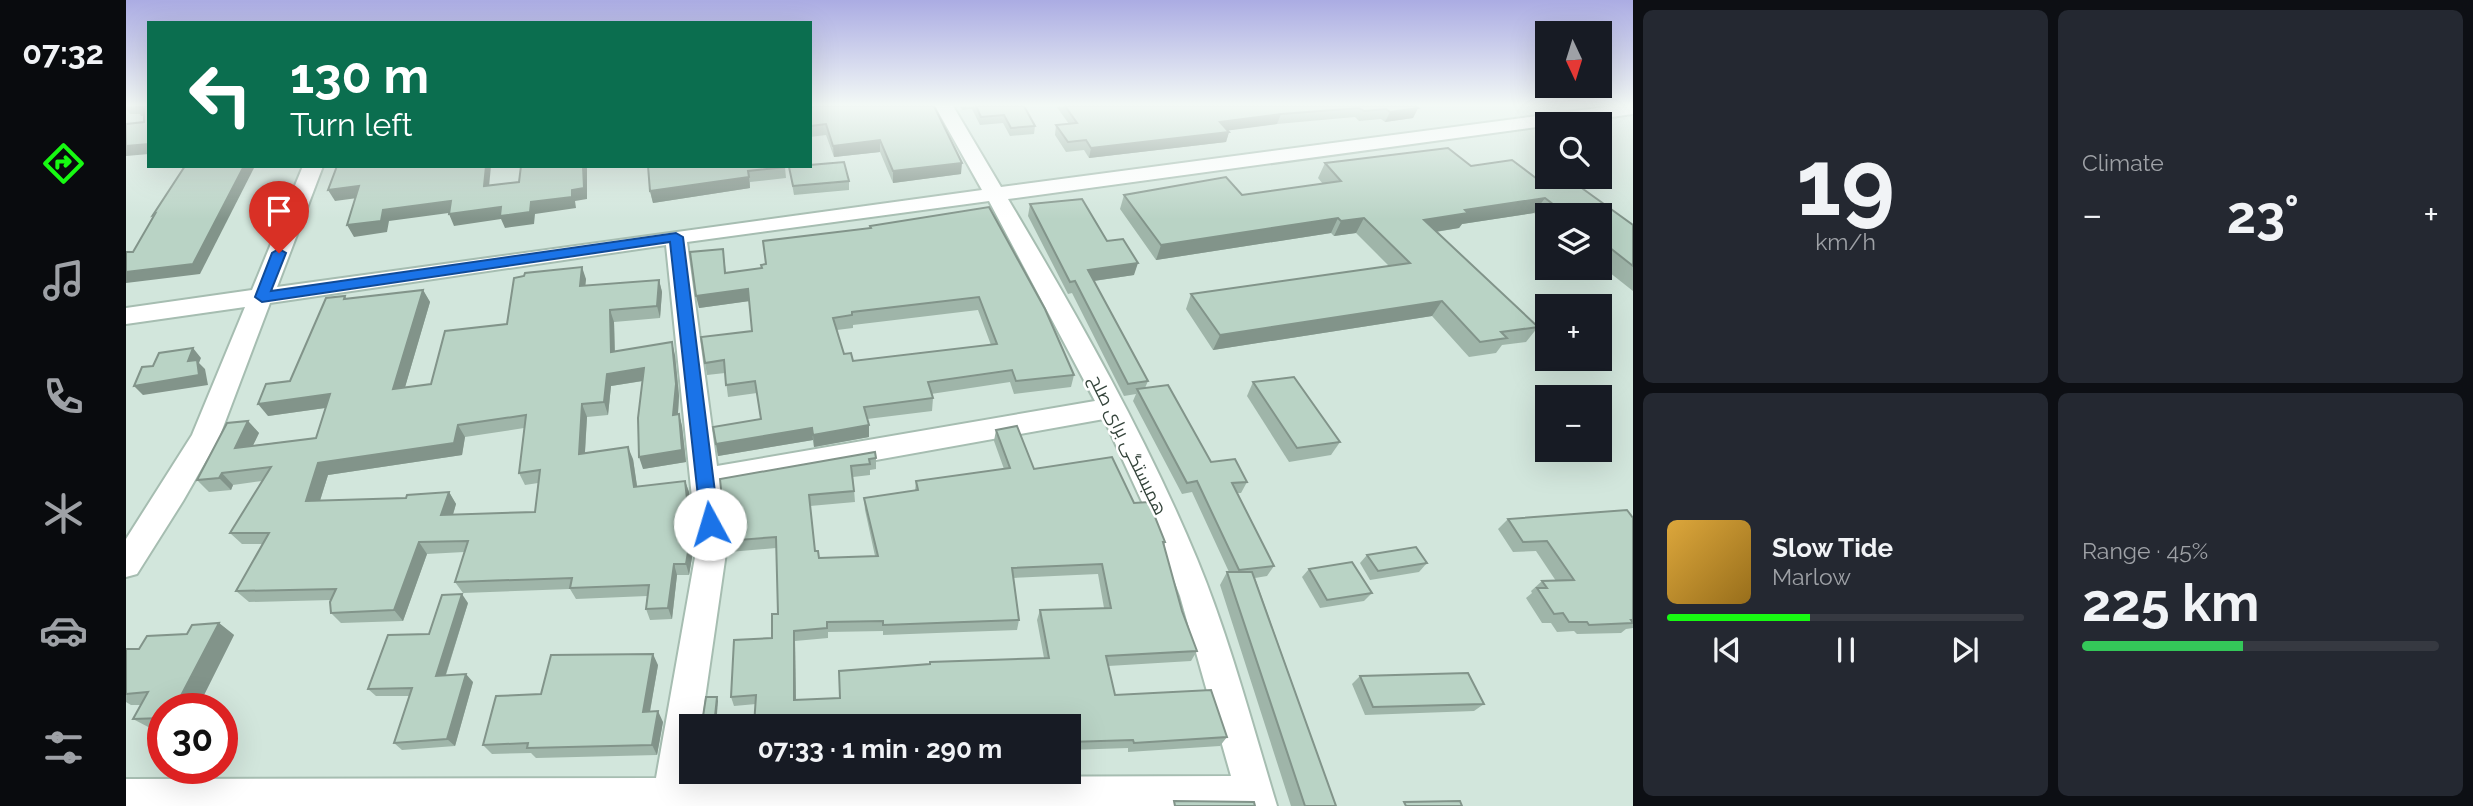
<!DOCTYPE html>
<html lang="en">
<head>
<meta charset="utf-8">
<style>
  body { margin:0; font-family:Raleway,Cairo,sans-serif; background:#242831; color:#f1f3f6; height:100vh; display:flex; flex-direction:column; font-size:26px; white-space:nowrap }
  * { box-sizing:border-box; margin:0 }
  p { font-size:23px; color:#9ea1a6 }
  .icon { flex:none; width:38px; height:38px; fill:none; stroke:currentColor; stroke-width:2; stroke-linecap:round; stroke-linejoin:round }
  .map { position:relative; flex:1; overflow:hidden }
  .side { display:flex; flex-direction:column; gap:10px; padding:10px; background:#0d0f14; width:840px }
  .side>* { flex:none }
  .top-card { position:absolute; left:21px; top:21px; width:665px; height:147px; border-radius:0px; box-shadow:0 7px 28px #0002; background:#0b6e4f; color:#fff; overflow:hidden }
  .needle { width:46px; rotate:176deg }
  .fabs { position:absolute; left:1409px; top:21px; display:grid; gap:14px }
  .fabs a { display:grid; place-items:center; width:77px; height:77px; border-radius:0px; background:#171b24; box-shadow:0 7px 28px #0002; font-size:35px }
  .speed { position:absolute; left:21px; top:693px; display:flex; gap:14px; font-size:35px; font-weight:700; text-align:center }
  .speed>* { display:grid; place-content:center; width:91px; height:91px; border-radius:50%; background:#171b24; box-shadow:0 7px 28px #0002; line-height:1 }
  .speed .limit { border:10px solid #d22; background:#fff; color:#111 }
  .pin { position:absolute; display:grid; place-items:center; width:60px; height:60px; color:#fff; margin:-72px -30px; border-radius:50% 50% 50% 0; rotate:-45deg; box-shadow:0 0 7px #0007 }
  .pin .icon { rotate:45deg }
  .me { position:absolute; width:77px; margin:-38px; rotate:354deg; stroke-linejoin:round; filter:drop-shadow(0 0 5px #0008) }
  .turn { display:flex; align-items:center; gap:24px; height:147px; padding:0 28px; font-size:32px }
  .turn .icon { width:91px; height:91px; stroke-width:2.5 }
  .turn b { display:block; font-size:49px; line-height:60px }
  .big { font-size:52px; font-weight:700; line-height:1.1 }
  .side .tile { flex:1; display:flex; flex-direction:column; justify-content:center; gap:10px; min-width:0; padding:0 24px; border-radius:10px; background:#242831 }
  .side .dial { align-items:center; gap:0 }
  .dial b { font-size:91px; line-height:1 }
  .song { display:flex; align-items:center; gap:21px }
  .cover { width:84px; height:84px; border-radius:10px; background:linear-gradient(135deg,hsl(40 70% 55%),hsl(40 70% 35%)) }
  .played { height:7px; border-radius:4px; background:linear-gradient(90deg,#17fa12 40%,#363941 40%) }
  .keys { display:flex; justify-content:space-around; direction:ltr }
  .heat { display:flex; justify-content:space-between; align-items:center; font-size:38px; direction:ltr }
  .charge { height:10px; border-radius:5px; background:linear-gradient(90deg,#34c759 45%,#363941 0) }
  .side .tiles { flex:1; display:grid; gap:10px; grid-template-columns:repeat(2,1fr) }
  .trip { position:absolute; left:553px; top:714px; width:402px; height:70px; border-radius:0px; background:#171b24; box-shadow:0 7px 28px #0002; font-weight:700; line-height:70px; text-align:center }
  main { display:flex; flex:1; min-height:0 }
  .dock { display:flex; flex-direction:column; width:126px; justify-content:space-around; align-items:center; background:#090b0e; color:#9ea1a6 }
  .dock .icon { width:49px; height:49px }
  .dock .on { color:#17fa12 }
  .dock b { font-size:32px; color:#f1f3f6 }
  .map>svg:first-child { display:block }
  .residential { fill:#d2e6dc; fill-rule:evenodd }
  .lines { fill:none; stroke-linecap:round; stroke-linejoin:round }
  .street-casing { stroke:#a6bdb1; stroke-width:4 }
  .street { fill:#fff; fill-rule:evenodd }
  .wall { fill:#9fb5a9; fill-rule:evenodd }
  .shaded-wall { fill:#82948a }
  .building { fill:#b9d3c5; stroke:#82948a; stroke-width:2; fill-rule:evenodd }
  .route { fill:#1a73e8; stroke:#114b97; stroke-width:2 }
  .labels { text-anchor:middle; stroke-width:5; stroke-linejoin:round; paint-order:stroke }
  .street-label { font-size:18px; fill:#34443b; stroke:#fff }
</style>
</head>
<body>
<main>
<nav class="dock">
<b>07:32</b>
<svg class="icon on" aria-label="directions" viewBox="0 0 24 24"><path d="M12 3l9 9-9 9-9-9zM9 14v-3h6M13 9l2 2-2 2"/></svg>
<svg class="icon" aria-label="music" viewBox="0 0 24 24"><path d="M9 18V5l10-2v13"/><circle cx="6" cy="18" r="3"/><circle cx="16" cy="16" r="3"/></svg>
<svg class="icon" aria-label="phone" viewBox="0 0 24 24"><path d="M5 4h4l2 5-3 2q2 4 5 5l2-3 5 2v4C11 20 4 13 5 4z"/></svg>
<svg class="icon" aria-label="climate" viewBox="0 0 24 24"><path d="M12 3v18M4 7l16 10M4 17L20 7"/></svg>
<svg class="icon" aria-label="car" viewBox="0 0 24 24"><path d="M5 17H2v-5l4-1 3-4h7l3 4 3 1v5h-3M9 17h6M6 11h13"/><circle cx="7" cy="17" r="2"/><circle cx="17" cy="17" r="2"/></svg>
<svg class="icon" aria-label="filters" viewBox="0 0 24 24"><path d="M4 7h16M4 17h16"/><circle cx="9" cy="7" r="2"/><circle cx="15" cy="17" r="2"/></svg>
</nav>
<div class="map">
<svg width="1507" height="806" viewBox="0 0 1507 806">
  <rect width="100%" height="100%" fill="#e4f2eb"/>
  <!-- residential -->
  <path class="residential" d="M0,106H23V166H684V106H1507V806H0ZM1421,124H1474V177H1421ZM1421,215H1474V268H1421ZM1421,306H1474V359H1421ZM1421,397H1474V450H1421ZM37,709H96V768H37ZM565,726H943V772H565Z"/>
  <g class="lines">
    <!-- street casing -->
    <g class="street-casing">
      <path id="street" d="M809,106H827L875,187L1486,106H1507V114L882,199C951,315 1019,434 1071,559C1104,639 1126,724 1151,806H0V779L530,778L571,546L540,245L144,303L93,438L57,501L11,574L0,577V539L66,435L119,307L0,324V308L126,290L177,166H197L151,287L856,190ZM863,201L969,401L591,466L561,242ZM978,419L1028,528L1054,596L1105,776L567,778L565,726H575L601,546L594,488Z"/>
    </g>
    <!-- street -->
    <use href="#street" class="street"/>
  </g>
  <!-- wall -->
  <g class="wall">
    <path d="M0,106H23L18,122V116H15L14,114H4L0,109Z"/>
    <path d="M687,106H808L835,174L767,183L754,152L708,157L700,135L684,137V108Z"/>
    <path d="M834,106H898L909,126L908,134L884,136L877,123L854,125L846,109L836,110Z"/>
    <path d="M930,106H1289L1292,108L1287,118L1259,122L1255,119L1233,121L1229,117L1151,124L1102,130L1103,132L1100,142L963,158L958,150L940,152L929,135L930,125L943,124Z"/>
    <path d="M1199,163L1345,166L1419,185L1507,225V291L1474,265V215H1421V223L1408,213L1336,224L1333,228L1310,232L1412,327L1400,342L1376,345L1370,353L1343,357L1306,316L1087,350L1060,309L1065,294L1263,266L1230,233L1208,236L1205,233L1030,260L994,209L998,195H1116L1197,184L1192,178Z"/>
    <path d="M522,166L659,167L660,178L624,182V188L527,203L524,191Z"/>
    <path d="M663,167L723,181V190L668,195Z"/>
    <path d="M904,204L981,241L1008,275L968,281L1022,381L1019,388L1085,462L1121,482L1115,493H1111L1148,566L1141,576L1129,578L1210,806H1165L1094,585L1101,572H1103L1066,492L1056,494L1007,401L1010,394L998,396L946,293L942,294L902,216Z"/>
    <path d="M863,207L948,375L945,387L888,394L884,382L805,394L807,398L806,411L741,419L743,437L688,447L687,440L592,456L590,444L635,419L631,393L602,397L599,373L581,375L579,363L626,331L623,301L573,308L597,249L600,273L636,268L640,264L744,228V226ZM852,310L865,345L727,361L718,354L711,330L727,328V325Z"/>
    <path d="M460,279L459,286L533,280L536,292L534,318L488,322L489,352L549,355L553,396L552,414H553L556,426L560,462L517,469V381L485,386L482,415L461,417L459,453L507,459L511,487L559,481L563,492L568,546L563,575H551L546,619L524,620L520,609L521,596L450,599L444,589L337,593L329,582L338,552L301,554L277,621L215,623L205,613V600L123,602L110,591L136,544H116L104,533L136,481L107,485L105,490L83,492L71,480L122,421L133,433L127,445L190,438L199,408L142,416L164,381L219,296L221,299L297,290L304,302L279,387L305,384L381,324ZM398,428L393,473L399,485L412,483L409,512L327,515L330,504L323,492L280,498L194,501L202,475L336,455L339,437Z"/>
    <path d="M1127,382L1214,442L1205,455L1163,462L1121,396Z"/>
    <path d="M870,430L908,469L1008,503L1039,542L1038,546L1056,611L1071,651L1065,661L982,666L989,695L1101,737L1094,746L1002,752V748L943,750V726L630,704L608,706L605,697L646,638L652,614L650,548L603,552L600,541L594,479L750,458V469L744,470V475L727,477L729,502L684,506L689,551L693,558L749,556L739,510L738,498L789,491L790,481L878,469L868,441ZM972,574L978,608L914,610L911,620L918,658L714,698L670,700L669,641L702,638V632L757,631V635L891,630L893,620L887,578Z"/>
    <path d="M1507,518V628L1500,629L1495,633L1451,634L1448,631L1431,632L1425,623H1416L1400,598L1406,593L1405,591L1416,581H1430L1410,551L1387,552L1372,529L1382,519Z"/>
    <path d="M1241,555L1301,563L1293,572L1244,580L1234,563Z"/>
    <path d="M1183,569L1246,593L1238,601L1194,608L1176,577Z"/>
    <path d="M342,603L320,675L347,682L329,746L276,750L268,743L283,696H250L242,689L303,634Z"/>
    <path d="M93,623L108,635L71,709H37V729H26L7,719L15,705H5L0,702V649H13Z"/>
    <path d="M532,665L524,712L537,722L531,755L410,758L405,753L366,754L357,745L415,694Z"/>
    <path d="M1234,676L1358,704L1348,711L1239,715L1226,684Z"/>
  </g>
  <!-- shaded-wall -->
  <g class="shaded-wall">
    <path d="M1292,108L1287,118L1259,122L1264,112Z"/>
    <path d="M1155,114L1151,124L1091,132L1094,122Z"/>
    <path d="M1103,132L1100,142L963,158L965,148Z"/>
    <path d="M754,140V152L708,157L707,146Z"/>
    <path d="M23,144V154L0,156V146Z"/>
    <path d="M836,163L835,174L767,183V171Z"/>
    <path d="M118,166H129L74,274L0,283V272Z"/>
    <path d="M360,166H365L362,197L358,186Z"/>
    <path d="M457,166H461V199L449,201L450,208L409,214L408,224L379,228L375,219L328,226L323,214L405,202L446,190Z"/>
    <path d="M623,177L624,188L527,203L524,191Z"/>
    <path d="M233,186L239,197L209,201L202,190Z"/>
    <path d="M1419,198L1408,213L1336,224L1333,228L1289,235L1298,220L1339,210Z"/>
    <path d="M325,201L330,212L263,221L261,232L228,237L221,225L257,210Z"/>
    <path d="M1212,218L1205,233L1030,260L1035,245Z"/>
    <path d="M1238,218L1230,233L1208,236L1215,221Z"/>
    <path d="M1012,263L1008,275L960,282L962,270Z"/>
    <path d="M456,267L460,279L458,298L454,286Z"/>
    <path d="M533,280L536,292L534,318L531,306Z"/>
    <path d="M622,289L624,301L573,308L570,296Z"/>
    <path d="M297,290L304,302L275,401L267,389Z"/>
    <path d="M1316,301L1306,316L1087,350L1094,335Z"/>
    <path d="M484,310L488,322L489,364L485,352Z"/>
    <path d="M546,342L549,355L553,396L551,427L547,415Z"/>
    <path d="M67,348L75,358L73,363L79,369L82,385L17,395L8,386L62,361Z"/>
    <path d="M518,368L522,380L485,386L482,415L478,402L481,374Z"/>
    <path d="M204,394L213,406L142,416L132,404Z"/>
    <path d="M456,404L461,417L458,466L453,454Z"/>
    <path d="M553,414L556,426L560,462L517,469L513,457Z"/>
    <path d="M122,421L133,433L120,460L109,448Z"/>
    <path d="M332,425L339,437L336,455L202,475L190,513L180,501L192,463Z"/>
    <path d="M743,425V437L688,447L687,435Z"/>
    <path d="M686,428L687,440L592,456L590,444Z"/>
    <path d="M502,447L507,459L513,499L508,487Z"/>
    <path d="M96,473L107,485L105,490L93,478Z"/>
    <path d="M559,481L563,492L568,546L563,575L560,564Z"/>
    <path d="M323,492L330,504L323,527L315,515Z"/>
    <path d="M293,542L301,554L277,621L268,610Z"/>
    <path d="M548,564L551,575L546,619L542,608Z"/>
    <path d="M336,594L342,603L317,683L310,676Z"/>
    <path d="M93,623L108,635L71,709H48Z"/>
    <path d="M668,631L669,641L670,709L668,700Z"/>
    <path d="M527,654L532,665L522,722L517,712Z"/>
    <path d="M340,674L347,682L329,746L321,739Z"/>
    <path d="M591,697L592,701L590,726H588Z"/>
    <path d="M532,711L537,722L531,755L526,745Z"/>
  </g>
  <!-- building -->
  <g class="building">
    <path d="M23,106V144L0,146V124L18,122V107H9Z"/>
    <path d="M689,106H808L836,163L767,171L754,140L707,146L700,124L684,126V108Z"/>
    <path d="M850,106H898L909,126L885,128L878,115L855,117Z"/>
    <path d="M939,106H1289L1292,108L1264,112L1260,109L1238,111L1233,108L1155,114L1094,122L1103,132L965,148L960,140L942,142L930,125L951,123Z"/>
    <path d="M1322,148L1345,166L1386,160L1419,185L1446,181L1507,225V266L1474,240V215H1441L1419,198L1339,210L1342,213L1298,220L1412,327L1375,332L1381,338L1354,342L1316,301L1094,335L1065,294L1284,263L1238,218L1215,221L1212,218L1035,245L998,195L1100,177L1116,195L1215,181L1199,163Z"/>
    <path d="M718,162L723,181L667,186L663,167L684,166V165Z"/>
    <path d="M59,166H118L67,264L0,272V252H7L29,214L27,215Z"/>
    <path d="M211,166H360L358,186L393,182L395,166H457L458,188L446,190V197L405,202L404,212L374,216L375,207L323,214L325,201L257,210L255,221L221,225L233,186L202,190Z"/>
    <path d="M522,166H659V167L622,171L623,177L524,191Z"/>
    <path d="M956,199L981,241L997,239L1012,263L962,270L1022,381L1002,384L949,281L944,282L904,204Z"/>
    <path d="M863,207L919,309L948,375L890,381L886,370L802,382L807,398L738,407L743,425L687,435L686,428L590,444L587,427L635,419L629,381L600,385L598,360L579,363L575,337L626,331L622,289L570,296L564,252L597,249L599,273L636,268L635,265L640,264L637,241L745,228L744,226ZM853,297L871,344L727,361L725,353L718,354L707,318L726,315V312Z"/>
    <path d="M456,267L454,286L533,280L531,306L484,310L485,352L546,342L550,384L547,415L553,414L556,450L513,457L512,418L518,368L481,374L478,402L456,404L453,454L502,447L508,487L559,481L565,534L560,564H548L542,608L520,609L523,585L444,588L446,578L329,582L342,541L293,542L268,610L205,613L204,602L210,589L110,591L143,533H104L145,467L96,473L93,478L71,480L101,423L122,421L109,448L190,438L204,394L132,404L140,384L164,381L200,298L219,296L218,299L297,290L267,389L305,384L319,331L381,324L388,278L398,276L399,273ZM400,415L393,473L414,470L409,512L315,515L323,492L281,495L280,498L180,501L192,463L328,443L332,425Z"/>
    <path d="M67,348L62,361L71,360L73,375L8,386L16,367L27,366L33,353Z"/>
    <path d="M1168,377L1214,442L1171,448L1127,382Z"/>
    <path d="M1042,385L1085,462L1109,459L1121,482L1106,483L1148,566L1113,570L1071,481L1061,483L1011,389Z"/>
    <path d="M891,426L908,469L986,457L1008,503L1023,502L1039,542H1037L1056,611L1071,651L980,656L989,695L1085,690L1101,737L1008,743L1007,740L943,742V726H628L630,695L605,697L608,640L646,638V614H652L650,537L600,541L594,479L749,452L750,458L743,459L744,464L725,466L728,491L683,495L689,551H692L693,558L752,556L738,498L792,490L790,481L884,468L870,430ZM976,564L985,608L914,610L923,658L804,662V664L713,671L714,698L668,700V631L701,628V622L757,621V625L893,620L886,568Z"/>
    <path d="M1501,510L1507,518V620H1505L1507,623L1463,625L1461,622H1443L1437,613L1428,614L1411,588H1421L1416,581L1448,580L1421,541L1397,542L1382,519Z"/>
    <path d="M1290,547L1301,563L1252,571L1241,555Z"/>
    <path d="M1226,562L1246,593L1201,600L1183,569Z"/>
    <path d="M1101,572H1126L1210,806H1179Z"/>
    <path d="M336,594L310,676L340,674L321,739L268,743L286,688L242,689L262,635L303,634L316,595Z"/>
    <path d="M93,623L48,709H37V718L7,719L22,692L0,694V649H13L21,636L61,634L66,625Z"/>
    <path d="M527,654L517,712L532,711L526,745L401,748L402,743L357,745L370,696L415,694L425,655Z"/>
    <path d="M1342,673L1358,704L1247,707L1234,676Z"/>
    <path d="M580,697H591L588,726H569V725L576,723Z"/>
    <path d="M1048,801L1128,802L1129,806H1049Z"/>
    <path d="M1334,801L1336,806H1280L1278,802Z"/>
  </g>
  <!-- sky -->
  <linearGradient id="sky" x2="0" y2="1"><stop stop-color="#abace3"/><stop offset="0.48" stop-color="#f3f9f6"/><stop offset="1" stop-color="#f3f9f6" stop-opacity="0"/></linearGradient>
  <rect width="1507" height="219" fill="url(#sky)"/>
  <!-- route -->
  <path class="route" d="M550,233L557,237L593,524L590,529L584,531L577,529L575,524L544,242L136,302L129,297L146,253L153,249L160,253L145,291Z"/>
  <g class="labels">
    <!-- street labels -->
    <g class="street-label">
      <text transform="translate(1002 445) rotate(64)" y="6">همبستگی برای صلح</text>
    </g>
  </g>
</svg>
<div class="fabs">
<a><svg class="needle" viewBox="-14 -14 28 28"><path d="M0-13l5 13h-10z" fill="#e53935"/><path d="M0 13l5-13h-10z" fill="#9ea1a6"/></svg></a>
<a><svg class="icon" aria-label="search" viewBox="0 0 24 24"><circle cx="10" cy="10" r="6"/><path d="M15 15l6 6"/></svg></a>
<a><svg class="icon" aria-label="layers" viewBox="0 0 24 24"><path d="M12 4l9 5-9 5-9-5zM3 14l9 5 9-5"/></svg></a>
<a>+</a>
<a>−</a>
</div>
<div class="speed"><div class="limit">30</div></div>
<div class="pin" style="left:153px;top:253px;background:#d93025"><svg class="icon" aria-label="arrive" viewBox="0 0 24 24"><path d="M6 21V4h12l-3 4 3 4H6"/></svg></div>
<svg class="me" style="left:584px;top:524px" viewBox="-20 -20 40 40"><circle r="19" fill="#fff"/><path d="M0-13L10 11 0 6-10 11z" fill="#1a73e8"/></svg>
<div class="trip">07:33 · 1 min · 290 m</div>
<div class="top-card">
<div class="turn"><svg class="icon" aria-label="left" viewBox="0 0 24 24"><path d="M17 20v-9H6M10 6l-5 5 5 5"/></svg><div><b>130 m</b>Turn left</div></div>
</div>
</div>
<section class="side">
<div class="tiles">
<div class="tile dial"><b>19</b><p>km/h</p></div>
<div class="tile"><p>Climate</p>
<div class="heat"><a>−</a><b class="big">23°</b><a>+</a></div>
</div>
<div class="tile">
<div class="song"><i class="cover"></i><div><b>Slow Tide</b><p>Marlow</p></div></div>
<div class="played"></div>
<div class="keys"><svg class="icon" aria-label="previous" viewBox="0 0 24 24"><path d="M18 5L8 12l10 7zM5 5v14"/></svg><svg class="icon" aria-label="pause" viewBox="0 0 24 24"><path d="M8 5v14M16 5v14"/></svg><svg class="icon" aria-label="next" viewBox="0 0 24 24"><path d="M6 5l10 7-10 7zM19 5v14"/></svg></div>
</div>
<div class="tile"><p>Range · 45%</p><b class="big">225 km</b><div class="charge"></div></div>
</div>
</section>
</main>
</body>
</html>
